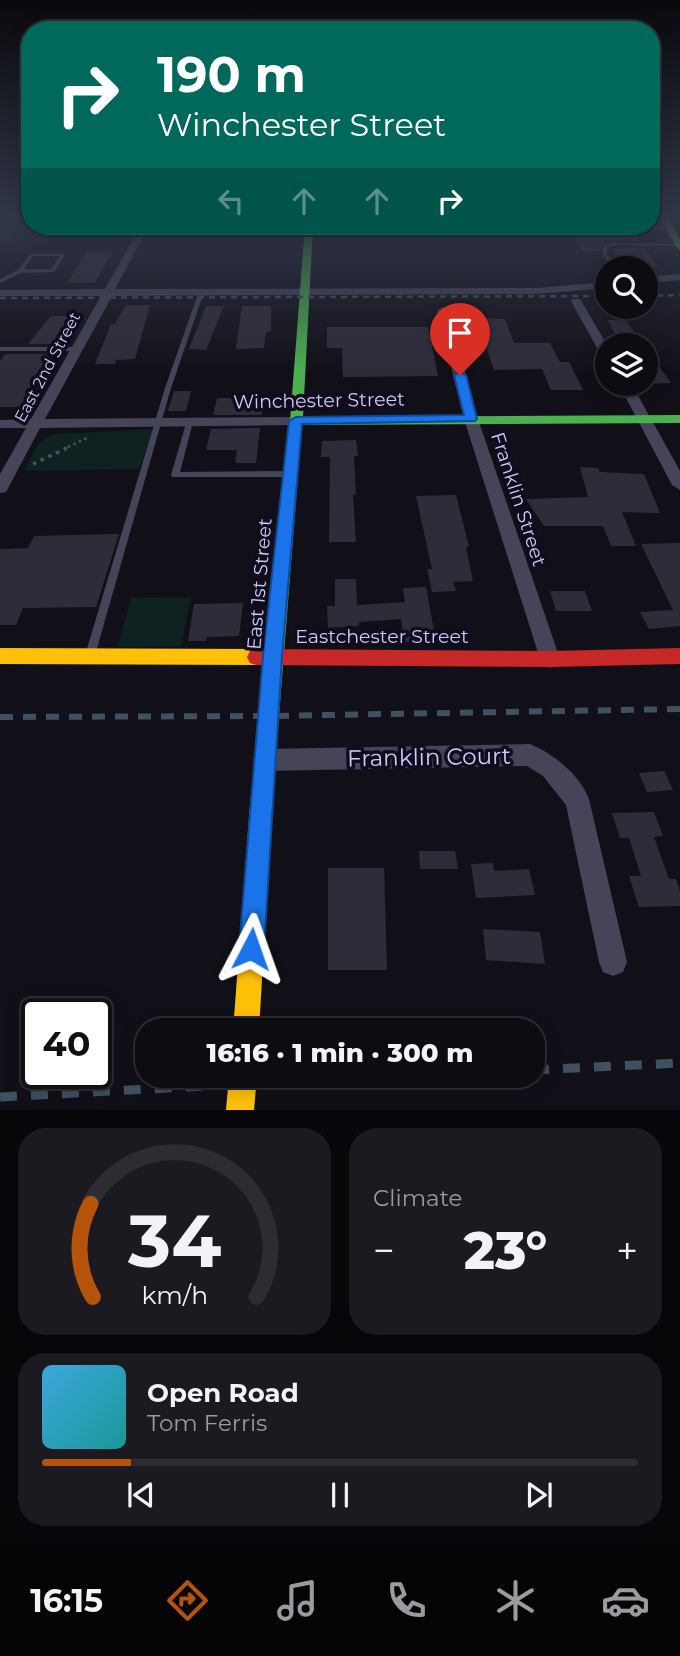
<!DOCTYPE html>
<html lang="en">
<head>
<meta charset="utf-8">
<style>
  body { margin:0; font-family:Montserrat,sans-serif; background:#1b1a20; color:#f1f3f6; height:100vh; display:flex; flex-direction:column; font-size:26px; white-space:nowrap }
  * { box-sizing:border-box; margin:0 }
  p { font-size:23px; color:#9a9b9f }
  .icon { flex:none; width:38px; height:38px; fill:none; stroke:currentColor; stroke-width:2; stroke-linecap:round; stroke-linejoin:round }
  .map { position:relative; height:1110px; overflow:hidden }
  .panel { display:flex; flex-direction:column; gap:18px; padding:18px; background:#07070a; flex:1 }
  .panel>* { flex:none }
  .top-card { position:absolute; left:21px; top:21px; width:639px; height:214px; border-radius:28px; box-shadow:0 4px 18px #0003,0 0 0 2px #2d2c32; background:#00695c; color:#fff; overflow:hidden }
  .controls { position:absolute; left:595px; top:256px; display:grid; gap:14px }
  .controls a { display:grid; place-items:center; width:63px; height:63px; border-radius:50%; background:#0d0c12; box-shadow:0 4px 18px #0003,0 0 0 2px #2d2c32; font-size:35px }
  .speed { position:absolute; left:21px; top:998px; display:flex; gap:14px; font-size:35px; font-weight:700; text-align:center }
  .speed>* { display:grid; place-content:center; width:91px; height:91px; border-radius:50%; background:#0d0c12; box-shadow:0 4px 18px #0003,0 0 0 2px #2d2c32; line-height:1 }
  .speed .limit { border:4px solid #111; border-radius:10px; background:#fff; color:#111 }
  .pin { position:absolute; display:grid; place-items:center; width:60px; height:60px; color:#fff; margin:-72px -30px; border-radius:50% 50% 50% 0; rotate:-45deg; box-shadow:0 0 7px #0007 }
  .pin .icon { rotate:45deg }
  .me { position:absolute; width:77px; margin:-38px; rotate:4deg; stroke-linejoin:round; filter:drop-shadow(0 0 5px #0008) }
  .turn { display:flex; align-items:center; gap:24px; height:147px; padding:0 21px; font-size:32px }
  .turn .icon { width:91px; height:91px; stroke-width:2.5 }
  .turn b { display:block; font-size:49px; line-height:60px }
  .lanes { display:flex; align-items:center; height:66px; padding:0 21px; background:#0003; justify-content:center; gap:35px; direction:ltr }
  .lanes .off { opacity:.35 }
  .big { font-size:52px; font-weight:800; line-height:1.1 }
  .panel .tile { flex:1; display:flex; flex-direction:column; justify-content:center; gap:10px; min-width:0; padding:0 24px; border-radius:28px; background:#1b1a20 }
  .panel .dial { align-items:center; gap:0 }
  .dial svg { height:182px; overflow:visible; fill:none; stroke:#2d2c32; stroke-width:7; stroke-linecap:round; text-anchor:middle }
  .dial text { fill:#f1f3f6; stroke:none }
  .song { display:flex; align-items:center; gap:21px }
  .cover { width:84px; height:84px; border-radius:10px; background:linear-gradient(135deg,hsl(200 70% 55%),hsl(180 70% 35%)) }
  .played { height:7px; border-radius:4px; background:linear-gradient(90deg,#b45309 15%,#2d2c32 15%) }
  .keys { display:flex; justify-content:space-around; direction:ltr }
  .heat { display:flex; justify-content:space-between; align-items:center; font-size:38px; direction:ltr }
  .panel .tiles { flex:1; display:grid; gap:18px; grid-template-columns:1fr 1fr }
  .tile:last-child { grid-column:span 2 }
  .trip { position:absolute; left:135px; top:1018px; width:410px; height:70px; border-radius:28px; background:#0d0c12; box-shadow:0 4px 18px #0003,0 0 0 2px #2d2c32; font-weight:800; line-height:70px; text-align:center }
  .menu { display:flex; height:112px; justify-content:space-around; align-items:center; background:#050507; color:#9a9b9f }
  .menu .icon { width:49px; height:49px }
  .menu .active { color:#b45309 }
  .menu b { font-size:32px; color:#f1f3f6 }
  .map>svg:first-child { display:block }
  .green { fill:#0f2222 }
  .building { fill:#2f2c3a }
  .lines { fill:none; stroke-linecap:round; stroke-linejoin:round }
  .path-far1 { stroke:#495661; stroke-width:2.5; stroke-dasharray:2.5 3.5; stroke-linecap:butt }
  .path { stroke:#495661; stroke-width:3.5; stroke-dasharray:3.5 5; stroke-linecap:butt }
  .lane { fill:#464459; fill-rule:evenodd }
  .street { fill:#464459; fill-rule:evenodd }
  .fast { fill:#4caf50; fill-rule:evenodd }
  .slow { fill:#ffc107; fill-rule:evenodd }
  .jam { fill:#c62828; fill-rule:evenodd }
  .rail-far2 { stroke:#3f5160; stroke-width:2.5; stroke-dasharray:6 5; stroke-linecap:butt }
  .rail-far1 { stroke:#3f5160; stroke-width:6; stroke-dasharray:13 10; stroke-linecap:butt }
  .rail { stroke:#3f5160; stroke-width:9; stroke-dasharray:17 14; stroke-linecap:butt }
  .route { fill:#1a73e8; stroke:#114b97; stroke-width:2 }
  .labels { text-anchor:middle; stroke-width:7; stroke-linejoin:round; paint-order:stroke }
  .far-street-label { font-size:16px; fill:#d0c9fc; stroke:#0f0c1b }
  .street-label { font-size:19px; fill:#d0c9fc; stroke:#0f0c1b }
  .near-street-label { font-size:23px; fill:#d0c9fc; stroke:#0f0c1b }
</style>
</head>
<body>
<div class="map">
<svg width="680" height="1110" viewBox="0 0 680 1110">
  <rect width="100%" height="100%" fill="#111018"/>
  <!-- green -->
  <g class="green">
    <path d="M0,218H30V226H127L117,242L0,243Z"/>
    <path d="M153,429L139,469L25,471C33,454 36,440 55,434Z"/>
    <path d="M191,597L181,646L118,647L131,598Z"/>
  </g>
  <!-- building -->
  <g class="building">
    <path d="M612,231H632L639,241L613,240L603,242L600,251H582L572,232Z"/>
    <path d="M614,248H644L658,267H627L613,250L610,251Z"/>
    <path d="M86,252H112L95,283H67Z"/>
    <path d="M126,305H150L135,359L116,360L115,364H95L111,324H115Z"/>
    <path d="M206,306H224L206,350L189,349Z"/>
    <path d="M242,306H271V331L266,332L264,348L236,349Z"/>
    <path d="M51,316H71L54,344H28Z"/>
    <path d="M476,318L505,319L514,343H550L560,362H569L583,390H551L542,369L494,370Z"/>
    <path d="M608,320H626L643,345H620Z"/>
    <path d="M327,327H428L438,376L343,377L342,348H327Z"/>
    <path d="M646,348L671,383L646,384Z"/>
    <path d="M5,354H52L21,407H0V361Z"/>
    <path d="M174,391H191L186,411H168Z"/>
    <path d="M217,398H264L262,415H213Z"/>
    <path d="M260,428L256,463H235L237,450H206L211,429Z"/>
    <path d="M356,440L358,456H354L356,495H353L356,542H329L330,457H321L322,441Z"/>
    <path d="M580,467L598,468L600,472L644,474L660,513L622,512L636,546H611L603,526H544L526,499L588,497Z"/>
    <path d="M456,495L469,547H466L473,581L453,582L456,591L432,592L427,569H432L416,496Z"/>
    <path d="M119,534L96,607L23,608L16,625H0V549L28,548L34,536Z"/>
    <path d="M680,543V626L649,629L640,612L673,610L641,544Z"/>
    <path d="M335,579H356L357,605L405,602L403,588L426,587L436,642H404L401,619L359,622V626L328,628L327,606H335Z"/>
    <path d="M550,591H585L592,611H556Z"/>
    <path d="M243,603L239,636L207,637L206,641H188L194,604Z"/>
    <path d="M664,771L673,790L647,792L639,773Z"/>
    <path d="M654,812L663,836L654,837L669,879H676L680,891V906L639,907L629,876H641L629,838H620L612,813Z"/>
    <path d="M419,851H455L458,869H420Z"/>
    <path d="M493,863L494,871L529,869L535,895L476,898L471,864Z"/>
    <path d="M328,868H384L387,970H328Z"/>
    <path d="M483,929L540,932L545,964L486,960Z"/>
  </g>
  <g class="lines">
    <!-- path-far1 -->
    <path class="path-far1" d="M68,447L89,437"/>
    <!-- path -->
    <path class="path" d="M33,464L71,446"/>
    <!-- lane -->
    <g class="lane">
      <path d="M574,226L670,227L672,228L670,229L574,228L572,227Z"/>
      <path d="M614,243L679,244L680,246L614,245L608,247L606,253L617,268H612L602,253L604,245Z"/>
      <path d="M30,254H63L65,255L54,272L21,273L0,283V279L18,270ZM33,256H60L51,269H24Z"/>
      <path d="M199,291L204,292L171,388L96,652L95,655L91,656L87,655L86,652L165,388Z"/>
      <path d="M0,347H76L79,349L76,351H0Z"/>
      <path d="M187,420H191L193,422L180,472L290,471L294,474L290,477H172L171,475Z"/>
    </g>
    <!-- street -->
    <g class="street">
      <path d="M141,226H149L115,289L536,288L607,282V288L536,294L112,296L45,419L296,417L303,421L296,425L40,428L6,492L0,493V474L26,428H0V420L31,419L101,296H0V290L105,289Z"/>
      <path d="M680,274V280L646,283V277Z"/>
      <path d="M572,299H580L607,345V359L601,355L571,301Z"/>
      <path d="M443,307L449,310L478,419L560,659L557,665L550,668L543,665L540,659L464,419L437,310Z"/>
      <path d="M618,383H631L680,471V490L672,485Z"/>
      <path d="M530,744C554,754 579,774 589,799L627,962L623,972L613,976L603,972L599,962L566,805L543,776L527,766L264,771L256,768L253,760L256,752L264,749Z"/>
    </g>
    <!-- fast -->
    <g class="fast">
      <path d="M660,218H668L680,239V250L676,247Z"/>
      <path d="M305,226H313L303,417L680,415V423L302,425L272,805L269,813L261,816L253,813L250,805L290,421Z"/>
    </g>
    <!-- slow -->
    <g class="slow">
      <path d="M0,648L256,649L262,651L265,657L262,663L256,665L0,664Z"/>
      <path d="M261,794L269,797L272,805L259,1031H233L250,805L253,797Z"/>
      <path d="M229,1076H257L254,1110H226Z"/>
    </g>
    <!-- jam -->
    <path class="jam" d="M680,648V664L550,667L256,665L250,663L247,657L250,651L256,649L550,651Z"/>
    <!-- rail-far2 -->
    <g class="rail-far2">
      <path d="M646,296L680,295"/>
      <path d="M0,298L607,296"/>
    </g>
    <!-- rail-far1 -->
    <path class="rail-far1" d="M0,717L270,716L680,709"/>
    <!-- rail -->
    <g class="rail">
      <path d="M532,1070L680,1063"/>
      <path d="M0,1097L391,1076"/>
    </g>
  </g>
  <!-- sky -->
  <linearGradient id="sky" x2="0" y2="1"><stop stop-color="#09090d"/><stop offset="0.58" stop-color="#323748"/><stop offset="1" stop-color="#323748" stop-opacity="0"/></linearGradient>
  <rect width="680" height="373" fill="url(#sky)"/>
  <!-- route -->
  <path class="route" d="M460,372L466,375L477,419L475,421L302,424L282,656L264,949L260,958L251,962L242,958L239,949L263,656L289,421L296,417L464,415L454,375Z"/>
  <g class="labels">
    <!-- far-street labels -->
    <g class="far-street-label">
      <text transform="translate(47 367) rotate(-62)" y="6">East 2nd Street</text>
    </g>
    <!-- street labels -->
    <g class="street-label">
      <text transform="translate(319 400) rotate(-1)" y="7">Winchester Street</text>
      <text transform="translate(519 499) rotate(72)" y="7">Franklin Street</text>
      <text transform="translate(259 584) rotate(-85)" y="7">East 1st Street</text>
      <text x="382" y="643">Eastchester Street</text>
    </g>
    <!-- near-street labels -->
    <g class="near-street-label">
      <text transform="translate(429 757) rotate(-1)" y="8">Franklin Court</text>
    </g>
  </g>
</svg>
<div class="controls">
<a><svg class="icon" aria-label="search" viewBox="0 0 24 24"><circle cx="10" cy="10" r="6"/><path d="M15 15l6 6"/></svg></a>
<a><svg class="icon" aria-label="layers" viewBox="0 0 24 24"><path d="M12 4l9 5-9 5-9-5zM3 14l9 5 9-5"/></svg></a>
</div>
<div class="speed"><div class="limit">40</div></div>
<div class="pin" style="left:460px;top:375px;background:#d93025"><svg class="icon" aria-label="arrive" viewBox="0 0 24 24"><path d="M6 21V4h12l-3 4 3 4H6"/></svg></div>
<svg class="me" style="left:251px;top:949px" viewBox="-20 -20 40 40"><path d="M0-17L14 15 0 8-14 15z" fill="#1a73e8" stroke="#fff" stroke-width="4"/></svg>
<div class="trip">16:16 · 1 min · 300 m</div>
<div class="top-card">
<div class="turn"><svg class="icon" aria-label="right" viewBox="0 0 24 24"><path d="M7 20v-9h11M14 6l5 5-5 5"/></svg><div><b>190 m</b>Winchester Street</div></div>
<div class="lanes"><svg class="icon off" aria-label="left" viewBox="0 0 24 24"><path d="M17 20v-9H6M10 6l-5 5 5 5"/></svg><svg class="icon off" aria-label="ahead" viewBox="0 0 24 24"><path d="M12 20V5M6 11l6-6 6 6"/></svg><svg class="icon off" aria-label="ahead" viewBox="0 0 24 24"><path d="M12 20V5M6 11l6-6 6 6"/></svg><svg class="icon" aria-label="right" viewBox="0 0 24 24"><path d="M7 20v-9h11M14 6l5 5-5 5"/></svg></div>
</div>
</div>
<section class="panel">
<div class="tiles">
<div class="tile dial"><svg viewBox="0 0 100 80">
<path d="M14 69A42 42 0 1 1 86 69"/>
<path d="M14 69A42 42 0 0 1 13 28" stroke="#b45309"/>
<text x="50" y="56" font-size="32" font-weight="700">34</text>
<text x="50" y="72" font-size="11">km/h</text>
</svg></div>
<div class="tile"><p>Climate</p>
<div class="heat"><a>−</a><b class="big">23°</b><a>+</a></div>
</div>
<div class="tile">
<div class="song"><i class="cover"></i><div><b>Open Road</b><p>Tom Ferris</p></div></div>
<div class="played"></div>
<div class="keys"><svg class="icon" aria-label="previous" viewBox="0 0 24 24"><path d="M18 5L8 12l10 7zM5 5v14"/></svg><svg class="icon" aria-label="pause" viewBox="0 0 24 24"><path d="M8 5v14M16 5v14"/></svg><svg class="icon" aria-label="next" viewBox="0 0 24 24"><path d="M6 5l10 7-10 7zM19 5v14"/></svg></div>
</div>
</div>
</section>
<nav class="menu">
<b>16:15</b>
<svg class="icon active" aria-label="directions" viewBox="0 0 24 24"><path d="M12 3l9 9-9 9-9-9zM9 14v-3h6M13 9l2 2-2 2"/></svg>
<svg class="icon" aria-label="music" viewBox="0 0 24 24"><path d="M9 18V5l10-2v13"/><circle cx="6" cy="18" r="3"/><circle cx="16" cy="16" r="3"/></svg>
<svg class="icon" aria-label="phone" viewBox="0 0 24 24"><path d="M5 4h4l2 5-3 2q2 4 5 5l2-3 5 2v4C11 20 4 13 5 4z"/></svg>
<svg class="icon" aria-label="climate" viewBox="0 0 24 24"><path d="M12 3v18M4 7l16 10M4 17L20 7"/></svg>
<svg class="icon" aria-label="car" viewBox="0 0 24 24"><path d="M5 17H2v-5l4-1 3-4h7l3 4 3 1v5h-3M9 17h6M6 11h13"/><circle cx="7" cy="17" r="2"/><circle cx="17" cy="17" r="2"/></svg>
</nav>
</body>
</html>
